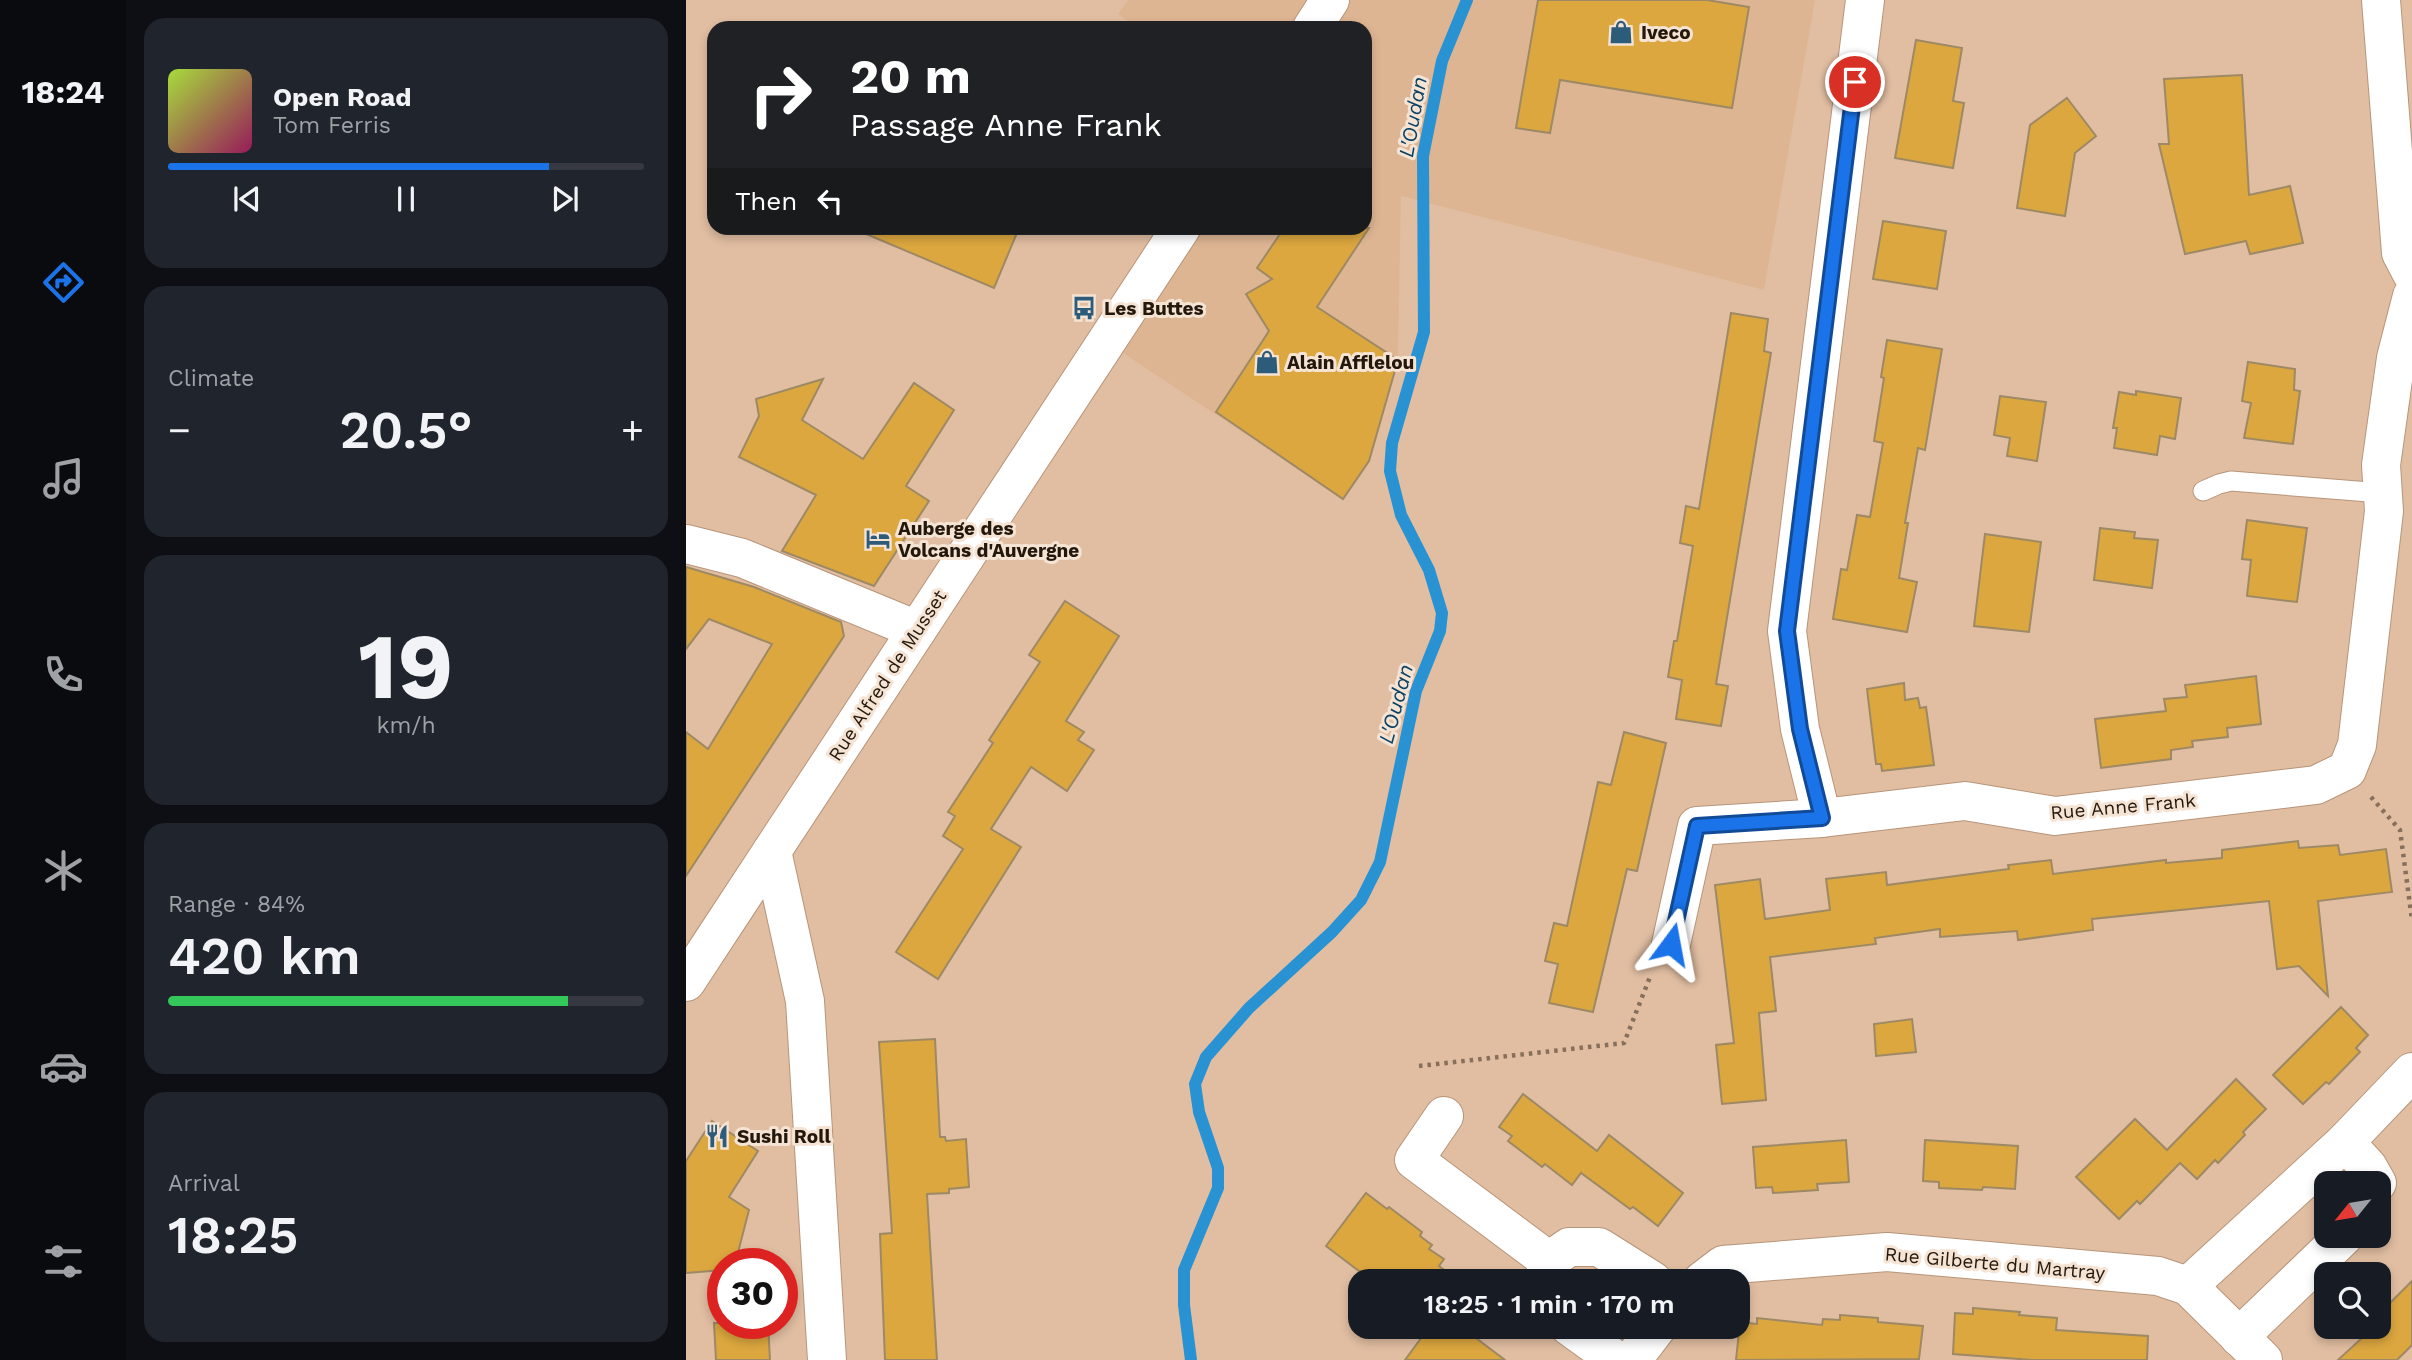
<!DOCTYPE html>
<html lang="en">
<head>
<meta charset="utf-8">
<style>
  body { margin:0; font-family:"Work Sans",sans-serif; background:#20242c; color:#f1f3f6; height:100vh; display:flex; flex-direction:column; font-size:26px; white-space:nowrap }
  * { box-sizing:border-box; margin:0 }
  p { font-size:23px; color:#9ea1a6 }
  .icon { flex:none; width:38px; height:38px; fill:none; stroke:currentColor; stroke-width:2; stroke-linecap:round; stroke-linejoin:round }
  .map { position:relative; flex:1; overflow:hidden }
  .panel { display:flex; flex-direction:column; gap:18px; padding:18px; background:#0d0f14; width:560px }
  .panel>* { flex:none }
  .guide { position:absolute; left:21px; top:21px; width:665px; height:214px; border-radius:21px; box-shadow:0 4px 10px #0003; background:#202124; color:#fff; overflow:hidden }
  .needle { width:46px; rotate:240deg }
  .tools { position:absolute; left:1628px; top:1171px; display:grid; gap:14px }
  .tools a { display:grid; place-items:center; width:77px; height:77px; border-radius:14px; background:#171b24; box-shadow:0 4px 10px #0003; font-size:35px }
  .speed { position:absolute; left:21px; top:1248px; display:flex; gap:14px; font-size:35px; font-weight:700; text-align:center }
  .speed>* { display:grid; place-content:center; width:91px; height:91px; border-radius:50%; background:#171b24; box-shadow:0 4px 10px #0003; line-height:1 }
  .speed .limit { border:10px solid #d22; background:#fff; color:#111 }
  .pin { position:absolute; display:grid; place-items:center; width:60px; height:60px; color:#fff; margin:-30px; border:4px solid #fff; border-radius:50%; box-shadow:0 2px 7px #0007 }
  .me { position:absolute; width:77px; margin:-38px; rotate:13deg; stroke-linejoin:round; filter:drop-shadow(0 0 5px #0008) }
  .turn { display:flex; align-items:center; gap:24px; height:147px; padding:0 28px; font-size:32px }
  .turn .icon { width:91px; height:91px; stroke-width:2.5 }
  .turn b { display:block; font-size:49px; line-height:60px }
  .then { display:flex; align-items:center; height:66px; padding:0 28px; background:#0003; gap:14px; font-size:26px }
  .big { font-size:52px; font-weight:600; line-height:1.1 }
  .panel .tile { flex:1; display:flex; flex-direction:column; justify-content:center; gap:10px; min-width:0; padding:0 24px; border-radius:21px; background:#20242c }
  .panel .dial { align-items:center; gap:0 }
  .dial b { font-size:91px; line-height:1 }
  .song { display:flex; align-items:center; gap:21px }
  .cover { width:84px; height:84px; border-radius:10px; background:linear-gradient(135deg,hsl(80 70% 55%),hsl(330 70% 35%)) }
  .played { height:7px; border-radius:4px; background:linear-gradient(90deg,#1a73e8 80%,#363941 80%) }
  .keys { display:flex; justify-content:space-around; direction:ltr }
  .heat { display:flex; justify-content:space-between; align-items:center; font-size:38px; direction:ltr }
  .charge { height:10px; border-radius:5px; background:linear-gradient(90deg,#34c759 84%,#363941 0) }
  .trip { position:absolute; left:662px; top:1269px; width:402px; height:70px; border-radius:21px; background:#171b24; box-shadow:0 4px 10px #0003; font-weight:600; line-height:70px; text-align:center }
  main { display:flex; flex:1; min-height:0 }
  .menu { display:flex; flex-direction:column; width:126px; justify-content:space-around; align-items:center; background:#090b0e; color:#9ea1a6 }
  .menu .icon { width:49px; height:49px }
  .menu .active { color:#1a73e8 }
  .menu b { font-size:32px; color:#f1f3f6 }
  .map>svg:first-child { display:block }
  .built { fill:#deb593 }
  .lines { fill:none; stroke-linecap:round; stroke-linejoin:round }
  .stream { stroke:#2892d2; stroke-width:12 }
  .building { fill:#dca73f; stroke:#9e8965; stroke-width:2 }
  .lane-casing { stroke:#b7957a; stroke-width:21 }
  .street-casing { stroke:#b7957a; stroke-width:40 }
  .secondary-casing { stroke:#b7957a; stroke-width:40 }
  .path { stroke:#876f5b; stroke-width:4.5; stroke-dasharray:3.5 5; stroke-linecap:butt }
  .lane { stroke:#fff; stroke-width:19 }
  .street { stroke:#fff; stroke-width:38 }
  .secondary { stroke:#fff; stroke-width:38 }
  .route-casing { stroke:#114b97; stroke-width:18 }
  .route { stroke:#1a73e8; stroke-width:12 }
  .labels { text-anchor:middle; stroke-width:6; stroke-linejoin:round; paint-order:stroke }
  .poi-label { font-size:19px; font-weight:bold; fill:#24180d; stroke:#f5e3d4; text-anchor:start }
  .street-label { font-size:19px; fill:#24180d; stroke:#f5e3d4 }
  .water-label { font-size:21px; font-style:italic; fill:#0a4263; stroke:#f5e3d4 }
</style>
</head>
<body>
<main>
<nav class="menu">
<b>18:24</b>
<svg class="icon active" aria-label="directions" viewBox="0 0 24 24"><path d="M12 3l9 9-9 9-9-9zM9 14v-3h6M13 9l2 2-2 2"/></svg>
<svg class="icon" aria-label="music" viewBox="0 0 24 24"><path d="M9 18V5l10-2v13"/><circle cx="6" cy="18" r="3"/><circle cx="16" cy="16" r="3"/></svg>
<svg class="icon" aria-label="phone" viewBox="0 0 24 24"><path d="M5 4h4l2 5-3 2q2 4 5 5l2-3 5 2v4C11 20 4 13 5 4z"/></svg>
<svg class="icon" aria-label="climate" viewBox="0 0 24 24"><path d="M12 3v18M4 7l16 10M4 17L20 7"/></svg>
<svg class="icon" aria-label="car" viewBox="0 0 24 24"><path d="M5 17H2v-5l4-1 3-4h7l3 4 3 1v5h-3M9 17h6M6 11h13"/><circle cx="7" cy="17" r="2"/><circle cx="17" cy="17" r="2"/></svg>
<svg class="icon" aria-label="filters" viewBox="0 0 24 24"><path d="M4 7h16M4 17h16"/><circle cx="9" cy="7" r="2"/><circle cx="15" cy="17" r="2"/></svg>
</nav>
<section class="panel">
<div class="tile">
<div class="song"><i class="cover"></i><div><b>Open Road</b><p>Tom Ferris</p></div></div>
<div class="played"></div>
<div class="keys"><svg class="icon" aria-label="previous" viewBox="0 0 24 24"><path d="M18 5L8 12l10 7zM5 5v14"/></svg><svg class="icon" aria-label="pause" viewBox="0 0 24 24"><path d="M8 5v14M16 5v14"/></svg><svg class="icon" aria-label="next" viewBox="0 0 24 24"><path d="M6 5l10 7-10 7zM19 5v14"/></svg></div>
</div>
<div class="tile"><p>Climate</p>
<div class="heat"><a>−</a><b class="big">20.5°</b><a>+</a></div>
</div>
<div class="tile dial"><b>19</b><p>km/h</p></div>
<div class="tile"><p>Range · 84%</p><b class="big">420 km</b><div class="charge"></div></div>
<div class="tile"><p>Arrival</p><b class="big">18:25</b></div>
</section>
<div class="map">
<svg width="1726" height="1360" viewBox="0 0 1726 1360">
  <rect width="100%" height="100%" fill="#e1bea2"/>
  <!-- built -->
  <path class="built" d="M442,0H1129L1078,290L715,196L712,360L683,461L657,499L437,353L517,228H679V28H452L432,14Z"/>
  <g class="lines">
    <!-- stream -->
    <path class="stream" d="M505,1360L498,1305V1270L532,1188V1168L513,1112L509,1084L520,1057L563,1008L646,932L675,900L694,862L730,691L754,631L756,613L743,570L715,515L704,471L706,443L738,332L737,156L756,61L781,0"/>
  </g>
  <!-- building -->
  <g class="building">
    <path d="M852,0H1021L1063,7L1046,108L874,80L864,133L830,128Z"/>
    <path d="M1230,40L1276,48L1267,101L1278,103L1267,168L1209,158Z"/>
    <path d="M1556,75L1563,195L1604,186L1617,243L1564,254L1560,241L1499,254L1473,144H1483L1478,79Z"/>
    <path d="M1381,98L1410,136L1389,153L1379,216L1331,208L1344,125Z"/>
    <path d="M1197,221L1260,231L1251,289L1187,279Z"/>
    <path d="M166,228H333L308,288Z"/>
    <path d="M598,228H683L631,307L712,360L683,461L657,499L530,412L583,331L560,294L586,279L571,268Z"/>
    <path d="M1045,313L1082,319L1078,351L1085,353L1030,684L1042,686L1035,726L990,719L996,680L982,677L988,641H991L1007,546L994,543L1000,506L1013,509Z"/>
    <path d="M1201,340L1256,349L1239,450L1232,448L1219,523H1222L1213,578L1231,582L1221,632L1147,619L1155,569L1161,570L1171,515L1184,517L1197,443L1188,441L1198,378L1195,377Z"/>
    <path d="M1562,362L1609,369L1608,390L1614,391L1607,444L1558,438L1565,403L1556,401Z"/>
    <path d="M137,379L116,420L177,459L228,383L268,410L220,486L243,501L188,586L96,551L130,495L53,457L73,416L70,399Z"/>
    <path d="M1450,391L1495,398L1489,439L1474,436L1471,455L1428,448L1431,428H1427L1433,392L1450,395Z"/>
    <path d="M1314,396L1360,402L1351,461L1321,456L1324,438L1308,435Z"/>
    <path d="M1561,520L1621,528L1611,602L1561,596L1565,560L1556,559Z"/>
    <path d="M1414,528L1449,532L1448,538L1472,540L1466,588L1408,580Z"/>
    <path d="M1299,534L1355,542L1343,632L1288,626Z"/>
    <path d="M0,567L68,587L155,622L158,636L0,876V732L22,749L86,644L23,619L0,649Z"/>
    <path d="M379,601L433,636L380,721L398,732L392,740L408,750L381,791L345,767L305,829L335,847L252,979L210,952L277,849L257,836L269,816L262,812L307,743L303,740L354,662L343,655Z"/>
    <path d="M1570,676L1575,724L1541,728L1542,737L1506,741L1507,747L1485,750V759L1415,768L1409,719L1480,711L1478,699L1501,697L1499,685Z"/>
    <path d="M1218,683L1219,700L1232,698L1234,708L1240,707L1248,765L1196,771L1195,764H1190L1181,689Z"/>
    <path d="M938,732L980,743L951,871L941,869L907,1012L863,1003L872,964L859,961L868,923L881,926L912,782L925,785Z"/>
    <path d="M1612,841L1613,848L1652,845L1654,855L1700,849L1706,892L1632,901L1642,996L1613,966L1591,969L1583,901L1406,919L1407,930L1332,940L1331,931L1254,937V929L1189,938L1190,944L1084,957L1090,1011L1073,1013L1080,1100L1036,1104L1030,1045L1048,1043L1029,885L1074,879L1079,919L1144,910L1140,879L1200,872L1201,885L1323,869L1322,865L1365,860L1367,874L1480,860V863L1536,858V850Z"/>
    <path d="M1655,1007L1682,1035L1670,1048L1674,1052L1643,1084L1640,1082L1617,1104L1587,1075Z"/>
    <path d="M1226,1019L1230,1052L1190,1056L1188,1024Z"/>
    <path d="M249,1039L254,1137H259L260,1141L280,1139L283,1187L263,1189V1193L241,1194L251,1360H199L194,1234L206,1233L193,1042Z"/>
    <path d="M1550,1079L1580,1109L1557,1132L1559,1135L1532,1163L1529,1160L1511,1179L1494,1163L1454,1204L1451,1201L1433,1219L1390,1177L1449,1119L1481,1150Z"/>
    <path d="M837,1094L911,1151L923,1135L997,1193L972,1226L947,1207L944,1209L895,1173L886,1185L859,1164L856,1167L822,1141L826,1136L813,1127Z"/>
    <path d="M26,1121L72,1151L43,1197L63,1210L49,1264H37V1270L0,1273V1161Z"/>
    <path d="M1160,1140L1163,1182L1131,1184L1132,1190L1087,1193L1086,1187L1070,1188L1067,1147Z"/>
    <path d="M1239,1140L1332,1146L1329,1189L1297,1187L1296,1190L1253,1188V1182L1237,1181Z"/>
    <path d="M680,1193L701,1209L703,1207L736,1232L734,1236L746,1245L743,1249L758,1259L753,1266L773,1281H686L640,1246Z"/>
    <path d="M1726,1281V1345L1711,1360H1652L1676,1338L1673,1334L1681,1326H1692V1315Z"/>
    <path d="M1287,1308L1334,1312L1333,1315L1371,1318L1370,1330L1462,1336L1461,1360H1346L1267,1354L1269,1313L1287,1314Z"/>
    <path d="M1154,1315L1192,1318V1322L1237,1326L1233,1359L1050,1360L1054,1322L1071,1324V1318L1136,1325L1137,1319L1154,1320Z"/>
    <path d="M28,1323H82L84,1360H30Z"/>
    <path d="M744,1326H786L782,1332L819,1360H719Z"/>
  </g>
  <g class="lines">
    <!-- lane casing -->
    <g class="lane-casing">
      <path id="lane" d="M1517,491L1533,484L1545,481L1696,493"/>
    </g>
    <!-- street casing -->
    <g class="street-casing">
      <g id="street">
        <path d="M1179,0L1101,631L1114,729L1136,818L1279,801L1369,816L1630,785L1661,770L1671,745L1698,511L1695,465L1710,358L1726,296"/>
        <path d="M1695,0L1715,253L1726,274"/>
        <path d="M0,544L56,558L231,630"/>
        <path d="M86,851L119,1001L141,1360"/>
        <path d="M985,944L1011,826L1136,818"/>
        <path d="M758,1116L728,1160L863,1261"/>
        <path d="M1659,1142L1726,1072"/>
        <path d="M857,1281L863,1261L883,1247H913L967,1281"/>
        <path d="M1016,1281L1037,1265L1201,1252L1472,1276L1502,1286L1577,1360"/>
        <path d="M1502,1286L1659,1142L1682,1167L1691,1183"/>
        <path d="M883,1326L930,1360"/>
        <path d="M1553,1337L1658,1236"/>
        <path d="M946,1360L972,1326"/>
      </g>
    </g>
    <!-- secondary casing -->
    <g class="secondary-casing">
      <g id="secondary">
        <path d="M626,28L644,0"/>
        <path d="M0,982L495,228"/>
      </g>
    </g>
    <!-- path -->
    <g class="path">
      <path d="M1685,797L1714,830L1726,920"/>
      <path d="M733,1066L938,1043L964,977"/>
    </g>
    <!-- lane -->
    <use href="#lane" class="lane"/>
    <!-- street -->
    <use href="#street" class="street"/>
    <!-- secondary -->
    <use href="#secondary" class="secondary"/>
  </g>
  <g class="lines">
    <!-- route casing -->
    <g class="route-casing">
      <path id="route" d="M985,944L1011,826L1136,818L1114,729L1101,631L1169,82"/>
    </g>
    <!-- route -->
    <use href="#route" class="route"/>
  </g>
  <!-- icons -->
  <defs>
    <g id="shop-bare" transform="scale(1.89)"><path d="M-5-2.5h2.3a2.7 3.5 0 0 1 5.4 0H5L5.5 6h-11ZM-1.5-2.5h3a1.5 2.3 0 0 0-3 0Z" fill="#2d5b7a" stroke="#f5e3d4" stroke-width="2.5" paint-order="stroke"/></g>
    <g id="bus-bare" transform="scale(1.89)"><path d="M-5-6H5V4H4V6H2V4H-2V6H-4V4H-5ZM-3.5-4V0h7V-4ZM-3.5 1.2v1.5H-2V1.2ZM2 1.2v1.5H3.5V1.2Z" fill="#2d5b7a" stroke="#f5e3d4" stroke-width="2.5" paint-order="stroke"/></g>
    <g id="hotel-bare" transform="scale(1.89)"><path d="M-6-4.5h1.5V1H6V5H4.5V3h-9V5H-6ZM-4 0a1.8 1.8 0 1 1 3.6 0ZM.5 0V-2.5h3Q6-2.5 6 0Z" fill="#2d5b7a" stroke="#f5e3d4" stroke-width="2.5" paint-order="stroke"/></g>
    <g id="restaurant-bare" transform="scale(1.89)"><path d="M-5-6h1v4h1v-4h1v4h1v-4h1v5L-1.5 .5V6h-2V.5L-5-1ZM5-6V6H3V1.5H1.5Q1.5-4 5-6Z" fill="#2d5b7a" stroke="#f5e3d4" stroke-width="2.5" paint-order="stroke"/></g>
  </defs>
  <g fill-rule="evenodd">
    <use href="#shop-bare" x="935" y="32"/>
    <use href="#bus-bare" x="398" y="308"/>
    <use href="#shop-bare" x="581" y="362"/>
    <use href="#hotel-bare" x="192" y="539"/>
    <use href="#restaurant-bare" x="31" y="1136"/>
  </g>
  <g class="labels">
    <!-- poi labels -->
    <g class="poi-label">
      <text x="955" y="39">Iveco</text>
      <text x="418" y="315">Les Buttes</text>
      <text x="601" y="369">Alain Afflelou</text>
      <text x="212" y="535">Auberge des<tspan x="212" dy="22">Volcans d'Auvergne</tspan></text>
      <text x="51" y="1143">Sushi Roll</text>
    </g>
    <!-- street labels -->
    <g class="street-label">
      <text transform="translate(201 675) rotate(-57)" y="7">Rue Alfred de Musset</text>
      <text transform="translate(1437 806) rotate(-5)" y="7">Rue Anne Frank</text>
      <text transform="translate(1309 1263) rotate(5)" y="7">Rue Gilberte du Martray</text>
    </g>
    <!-- water labels -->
    <g class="water-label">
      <text transform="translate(727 117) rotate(-80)" y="7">L'Oudan</text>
      <text transform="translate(710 704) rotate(-75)" y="7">L'Oudan</text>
    </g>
  </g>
</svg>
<div class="tools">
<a><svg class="needle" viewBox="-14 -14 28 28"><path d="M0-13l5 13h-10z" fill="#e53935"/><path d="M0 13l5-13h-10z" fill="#9ea1a6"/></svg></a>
<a><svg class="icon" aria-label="search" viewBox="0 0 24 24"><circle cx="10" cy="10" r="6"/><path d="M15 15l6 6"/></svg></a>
</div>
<div class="speed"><div class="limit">30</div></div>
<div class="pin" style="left:1169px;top:82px;background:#d93025"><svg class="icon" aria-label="arrive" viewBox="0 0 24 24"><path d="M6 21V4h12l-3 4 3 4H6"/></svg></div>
<svg class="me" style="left:985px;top:944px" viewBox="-20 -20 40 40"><path d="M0-17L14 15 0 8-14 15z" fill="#1a73e8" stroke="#fff" stroke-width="4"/></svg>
<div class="trip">18:25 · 1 min · 170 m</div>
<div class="guide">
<div class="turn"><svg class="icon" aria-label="right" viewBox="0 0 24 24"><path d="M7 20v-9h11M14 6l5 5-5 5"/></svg><div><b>20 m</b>Passage Anne Frank</div></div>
<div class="then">Then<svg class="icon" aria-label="left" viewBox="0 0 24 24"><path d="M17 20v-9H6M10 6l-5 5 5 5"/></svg></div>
</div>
</div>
</main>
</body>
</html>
